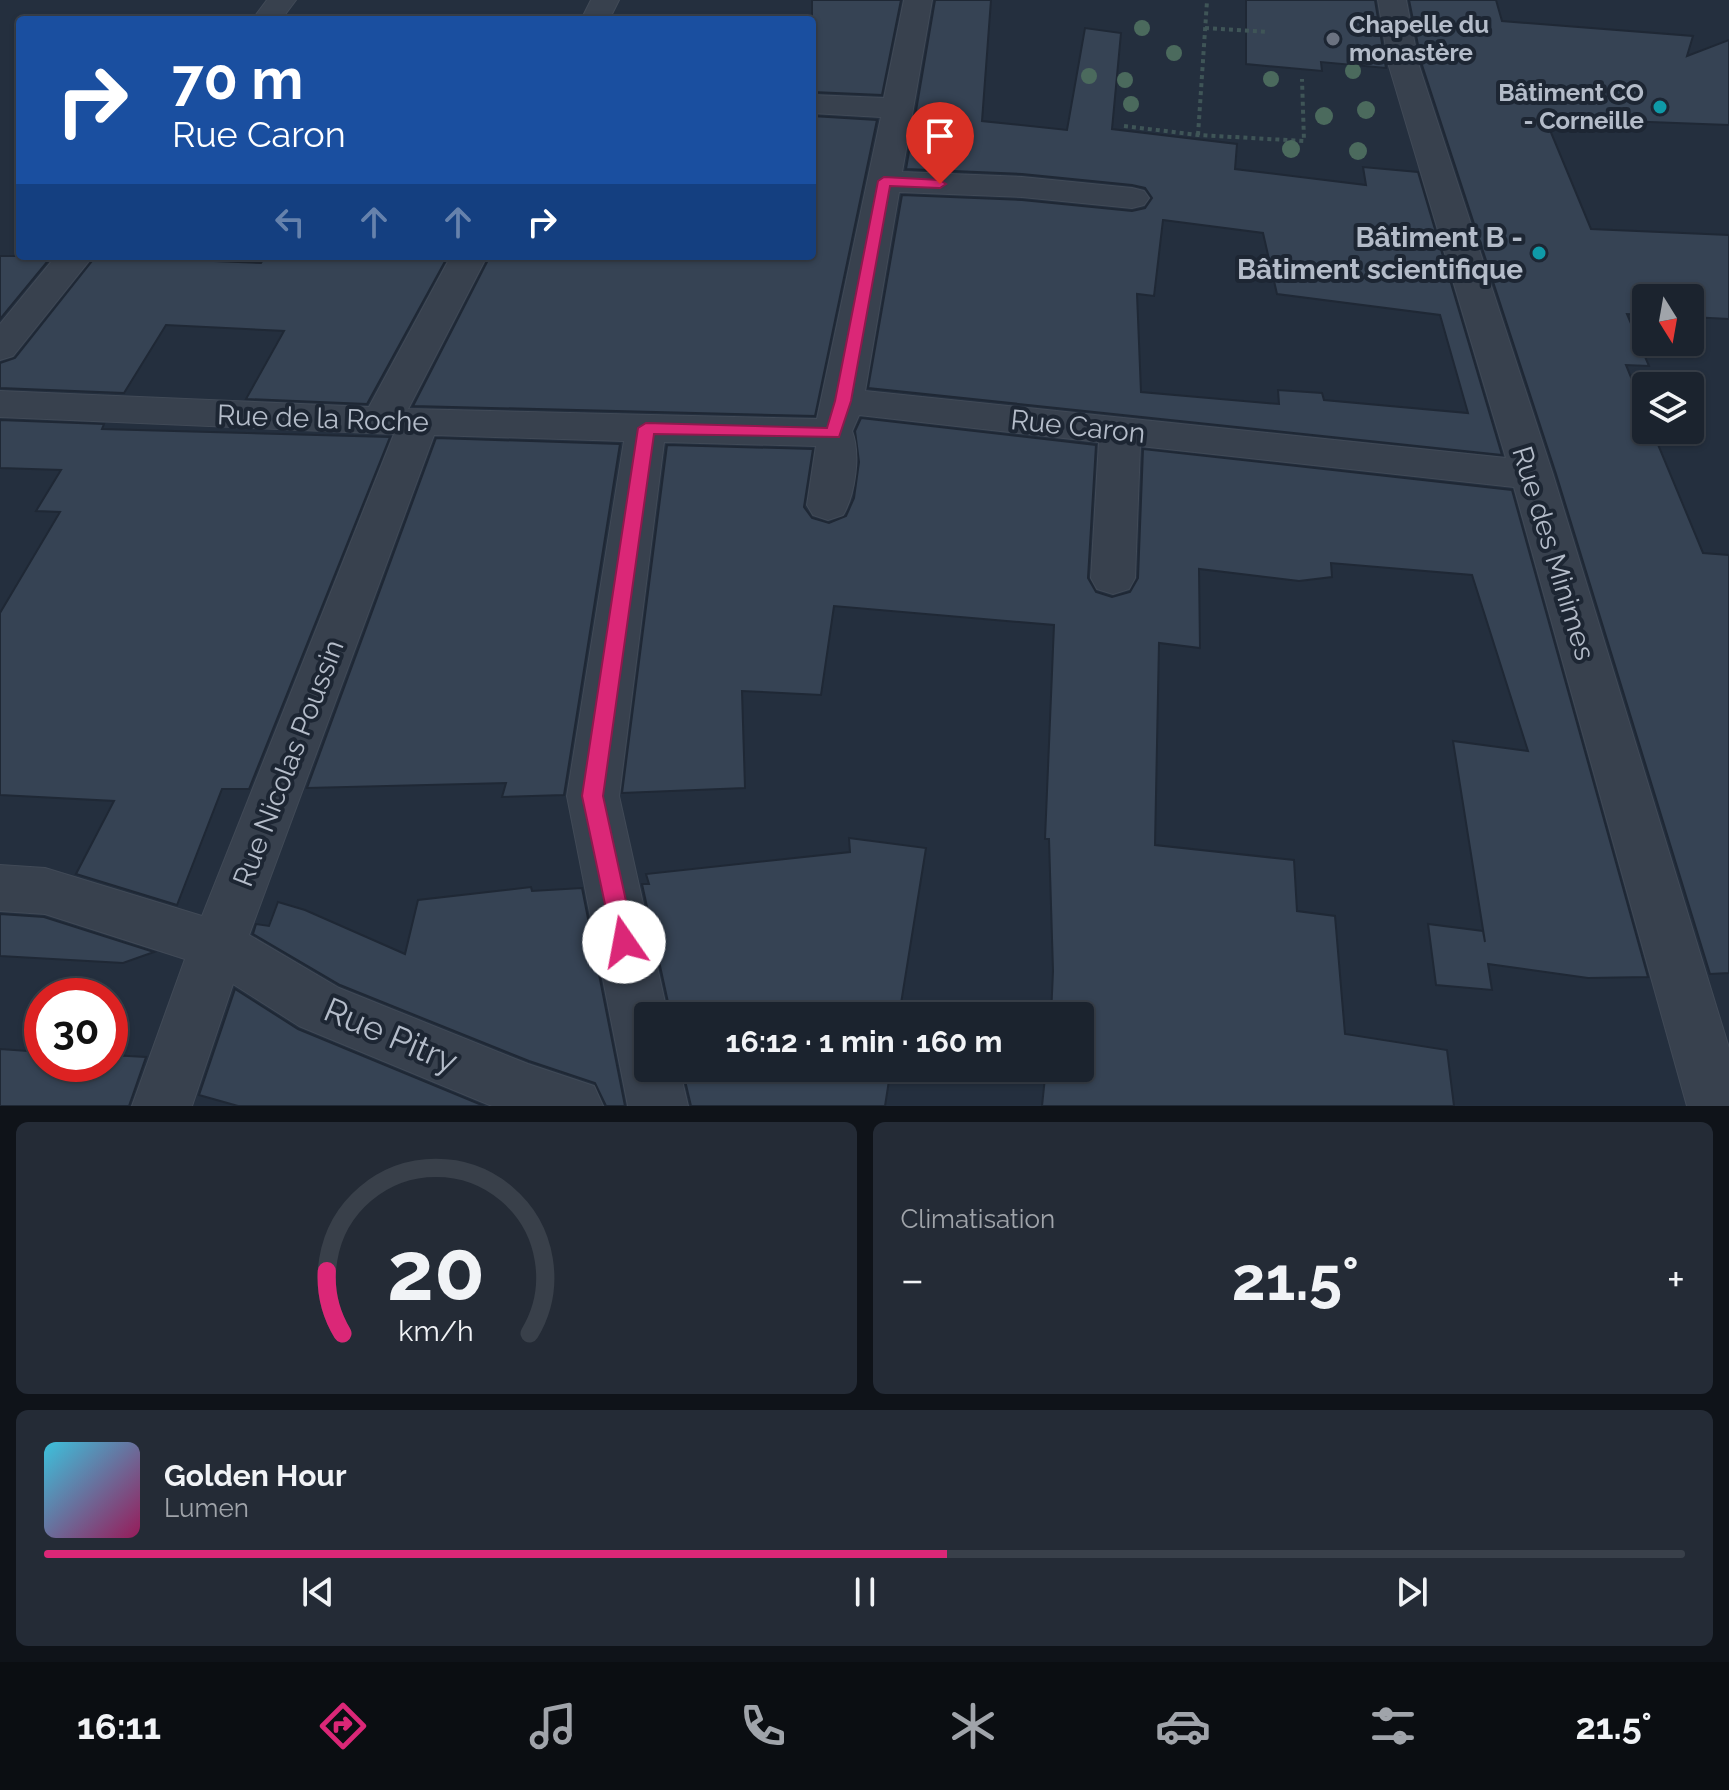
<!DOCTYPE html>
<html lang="fr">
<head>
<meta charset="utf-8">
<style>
  body { margin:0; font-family:Raleway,sans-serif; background:#242b36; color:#f1f3f6; height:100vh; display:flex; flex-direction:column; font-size:30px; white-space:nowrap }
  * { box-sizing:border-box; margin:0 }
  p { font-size:26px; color:#a0a4aa }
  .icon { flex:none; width:44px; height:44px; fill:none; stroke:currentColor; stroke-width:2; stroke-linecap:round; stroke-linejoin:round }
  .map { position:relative; height:1106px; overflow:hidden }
  .panel { display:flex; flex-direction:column; gap:16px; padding:16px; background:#0f1319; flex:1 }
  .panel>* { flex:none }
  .top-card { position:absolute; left:16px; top:16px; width:800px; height:244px; border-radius:8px; box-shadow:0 2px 6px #0004,0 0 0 2px #39404a; background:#1a4fa0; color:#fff; overflow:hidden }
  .needle { width:52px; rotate:169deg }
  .buttons { position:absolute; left:1632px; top:284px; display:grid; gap:16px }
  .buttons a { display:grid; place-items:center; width:72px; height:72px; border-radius:8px; background:#1b232e; box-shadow:0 2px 6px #0004,0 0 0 2px #39404a; font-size:40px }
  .speed { position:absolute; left:24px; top:978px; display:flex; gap:16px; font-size:40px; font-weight:700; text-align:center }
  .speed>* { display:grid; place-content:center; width:104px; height:104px; border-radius:50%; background:#1b232e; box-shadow:0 2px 6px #0004,0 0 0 2px #39404a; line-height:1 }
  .speed .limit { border:12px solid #d22; background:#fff; color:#111 }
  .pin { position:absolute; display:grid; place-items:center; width:68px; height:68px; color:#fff; margin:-82px -34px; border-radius:50% 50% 50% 0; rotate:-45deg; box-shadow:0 0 8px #0007 }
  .pin .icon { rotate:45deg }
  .me { position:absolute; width:88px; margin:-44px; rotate:348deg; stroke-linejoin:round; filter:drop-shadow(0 0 6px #0008) }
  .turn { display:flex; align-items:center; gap:28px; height:168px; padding:0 24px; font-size:36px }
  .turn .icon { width:104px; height:104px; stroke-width:2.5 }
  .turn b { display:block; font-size:56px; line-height:68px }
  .lanes { display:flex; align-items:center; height:76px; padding:0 24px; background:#0003; justify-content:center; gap:40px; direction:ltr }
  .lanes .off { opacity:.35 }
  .big { font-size:60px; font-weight:700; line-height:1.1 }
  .panel .tile { flex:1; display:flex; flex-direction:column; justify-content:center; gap:12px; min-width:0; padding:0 28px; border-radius:12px; background:#242b36 }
  .panel .dial { align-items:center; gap:0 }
  .dial svg { height:208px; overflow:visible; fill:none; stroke:#39404a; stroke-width:7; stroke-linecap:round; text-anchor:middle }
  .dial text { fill:#f1f3f6; stroke:none }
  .song { display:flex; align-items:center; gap:24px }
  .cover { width:96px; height:96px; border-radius:12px; background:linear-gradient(135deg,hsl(190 70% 55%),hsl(330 70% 35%)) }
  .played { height:8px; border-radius:4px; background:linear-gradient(90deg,#db2777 55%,#39404a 55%) }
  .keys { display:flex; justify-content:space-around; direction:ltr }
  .heat { display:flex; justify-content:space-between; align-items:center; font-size:44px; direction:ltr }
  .panel .tiles { flex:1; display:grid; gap:16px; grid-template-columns:1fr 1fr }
  .tile:last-child { grid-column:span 2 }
  .trip { position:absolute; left:634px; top:1002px; width:460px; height:80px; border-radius:8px; background:#1b232e; box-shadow:0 2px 6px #0004,0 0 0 2px #39404a; font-weight:700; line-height:80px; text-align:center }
  .tab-bar { display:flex; height:128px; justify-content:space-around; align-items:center; background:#0b0e12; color:#a0a4aa }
  .tab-bar .icon { width:56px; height:56px }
  .tab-bar .current { color:#db2777 }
  .tab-bar b { font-size:36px; color:#f1f3f6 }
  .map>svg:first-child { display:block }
  .building { fill:#364354; stroke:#1f2835; stroke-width:2; fill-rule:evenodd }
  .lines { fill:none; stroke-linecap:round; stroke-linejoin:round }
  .minor-casing { stroke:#414a57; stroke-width:2 }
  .path { stroke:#3f5557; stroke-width:4; stroke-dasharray:4 4; stroke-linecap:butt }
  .minor { fill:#38414e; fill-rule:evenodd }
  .tree { fill:#4b6a5d }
  .route { fill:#db2777; stroke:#8e194d; stroke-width:2 }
  .worship-dot { fill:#6b7280; stroke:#1d2633; stroke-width:3 }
  .culture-dot { fill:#0f9aa8; stroke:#1d2633; stroke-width:3 }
  .labels { text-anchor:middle; stroke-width:8; stroke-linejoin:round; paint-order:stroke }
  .far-poi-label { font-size:24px; font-weight:bold; fill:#b4bcc9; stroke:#1d2633; text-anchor:start }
  .poi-label { font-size:28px; font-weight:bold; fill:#b4bcc9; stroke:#1d2633; text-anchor:end }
  .street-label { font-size:28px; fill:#b4bcc9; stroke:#1d2633 }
  .near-street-label { font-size:34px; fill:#b4bcc9; stroke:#1d2633 }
</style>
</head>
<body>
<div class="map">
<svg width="1729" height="1106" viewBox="0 0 1729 1106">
  <rect width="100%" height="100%" fill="#242f3e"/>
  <!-- building -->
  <g class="building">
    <path d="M812,0H901L882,95L812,92Z"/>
    <path d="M935,0H991L982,121L1067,130L1085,28L1121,33L1112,129L1237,144L1235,169L1366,185L1363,167L1418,172L1502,455L868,388L902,195L1022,200L1132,211L1145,208L1152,198L1145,188L1132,185L1022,174L906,169ZM1163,220L1263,233L1277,294L1440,315L1468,413L1324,400L1322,393L1278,390L1279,404L1141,392L1137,294L1154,296Z"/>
    <path d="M1246,0H1375L1386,68L1321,62L1322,71L1246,64Z"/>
    <path d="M1409,0H1496L1502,21L1693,36L1687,56L1729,40V125L1545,118L1591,229L1729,235V319L1690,317V298H1646V315L1627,314L1649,366L1626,365L1646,414V430H1652L1703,553L1729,555V973L1710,974L1556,474L1422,65Z"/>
    <path d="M812,116L877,120L815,416L413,406L490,256H812Z"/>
    <path d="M0,256H52L0,319Z"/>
    <path d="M96,256L261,263L265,256H448L367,404L246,399L284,331L166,325L124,393L0,388V363L15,358Z"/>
    <path d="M861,418L1096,445L1088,578L1096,592L1112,597L1130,592L1138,578L1143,449L1512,490L1648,977L1588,978L1488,964L1492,990L1436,985L1428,924L1483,931L1485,942L1453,741L1528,751L1472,575L1331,563L1332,577L1299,581L1199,569L1200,648L1159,643L1155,845L1294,860L1297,911L1335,916L1345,1034L1447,1050L1454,1106H1042L1046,1068H1080V1016H1051L1053,971L1049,839H1045L1054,625L834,606L821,695L742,691L745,788L622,793L667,445L813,449L804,507L812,518L829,523L846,516L854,498L859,462L855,431Z"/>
    <path d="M0,420L104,424L102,429L390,437L249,789H222L177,905L76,874L114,801L0,795V613L60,512L36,511L61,470L0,468Z"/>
    <path d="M436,438L620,444L564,795L502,797L506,783L307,788Z"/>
    <path d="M849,838L926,848L899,1016H671L642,884H649L646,874L850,852Z"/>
    <path d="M531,887L532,891L582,888L625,1106H606L595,1083L529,1061L340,985L253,934L256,924L269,926L278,902L305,910L405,954L418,900Z"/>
    <path d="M0,914L44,917L154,952L123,963L0,956Z"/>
    <path d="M235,989L298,1029L484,1106H238L199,1095Z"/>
    <path d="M0,1049L42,1052V1064H110V1055L146,1057L129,1106H0Z"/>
    <path d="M682,1068H891L885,1106H691Z"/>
  </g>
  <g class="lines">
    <!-- minor casing -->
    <g class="minor-casing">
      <g id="minor">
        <path d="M267,0H296L281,20H252Z"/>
        <path d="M591,0H619L609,20H581Z"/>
        <path d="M904,0H932L902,172L1022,177L1132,188L1144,191L1149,198L1144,205L1132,208L1022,197L899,192L865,391L1506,458L1389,66L1378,0H1406L1419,66L1553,475L1729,1048V1106H1687L1514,487L1140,446L1135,578L1129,589L1113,594L1097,589L1091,578L1099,442L859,415L852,431C861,454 855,495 843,515L828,520L813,515L807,505L816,446L664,442L619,796L668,1016H648V1068H679L688,1106H628L567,796L624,441L434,435L249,935L339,988L528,1064L594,1086L603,1106H492L299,1026L233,984L192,1106H132L185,959L45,914L0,911V865L45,868L202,916L394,434L0,417V391L369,407L451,256H487L408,409L817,419L881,117L812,113V95L884,98Z"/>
        <path d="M56,256H93L13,356L0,360V324Z"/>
      </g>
    </g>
    <!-- path -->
    <g class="path">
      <path d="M1205,28L1269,32"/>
      <path d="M1124,126L1198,135L1304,141L1302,79"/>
      <path d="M1198,135L1207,1"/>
    </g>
    <!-- minor -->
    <use href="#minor" class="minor"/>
  </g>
  <!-- trees -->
  <g class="tree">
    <circle cx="1142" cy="28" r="8"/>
    <circle cx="1174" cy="53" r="8"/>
    <circle cx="1353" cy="71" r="8"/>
    <circle cx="1089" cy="76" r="8"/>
    <circle cx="1271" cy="79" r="8"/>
    <circle cx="1125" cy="80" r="8"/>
    <circle cx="1131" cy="104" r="8"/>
    <circle cx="1366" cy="110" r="9"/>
    <circle cx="1324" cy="116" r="9"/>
    <circle cx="1291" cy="149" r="9"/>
    <circle cx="1358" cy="151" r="9"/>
  </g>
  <!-- route -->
  <path class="route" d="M884,177L940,180L946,184L940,188L890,186L851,401L839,437L654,434L603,796L635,942L632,950L624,953L616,950L613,942L582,796L638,428L646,423L827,428L835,401L878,181Z"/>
  <!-- markers -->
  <circle class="worship-dot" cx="1333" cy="39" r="8"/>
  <g class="culture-dot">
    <circle cx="1660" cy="107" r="8"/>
    <circle cx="1539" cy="253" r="8"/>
  </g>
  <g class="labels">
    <!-- far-poi labels -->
    <g class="far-poi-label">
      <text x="1349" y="33">Chapelle du<tspan x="1349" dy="28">monastère</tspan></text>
      <text x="1644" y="101" text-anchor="end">Bâtiment CO<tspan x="1644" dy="28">- Corneille</tspan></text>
    </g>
    <!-- poi labels -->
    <g class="poi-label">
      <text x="1523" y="247">Bâtiment B -<tspan x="1523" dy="32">Bâtiment scientifique</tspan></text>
    </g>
    <!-- street labels -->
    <g class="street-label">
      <text transform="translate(323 418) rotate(2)" y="10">Rue de la Roche</text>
      <text transform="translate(1078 426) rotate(6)" y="10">Rue Caron</text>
      <text transform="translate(1554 553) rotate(73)" y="10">Rue des Minimes</text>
      <text transform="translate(288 763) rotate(-69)" y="10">Rue Nicolas Poussin</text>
    </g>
    <!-- near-street labels -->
    <g class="near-street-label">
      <text transform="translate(391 1035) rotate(23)" y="12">Rue Pitry</text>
    </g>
  </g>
</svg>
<div class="buttons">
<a><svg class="needle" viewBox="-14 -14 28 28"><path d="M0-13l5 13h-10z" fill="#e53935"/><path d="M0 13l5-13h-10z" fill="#a0a4aa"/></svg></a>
<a><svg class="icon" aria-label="layers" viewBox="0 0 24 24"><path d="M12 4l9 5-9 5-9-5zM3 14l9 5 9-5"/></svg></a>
</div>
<div class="speed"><div class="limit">30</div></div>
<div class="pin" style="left:940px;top:184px;background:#d93025"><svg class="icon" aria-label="arrive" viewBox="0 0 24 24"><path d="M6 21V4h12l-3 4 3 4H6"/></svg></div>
<svg class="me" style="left:624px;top:942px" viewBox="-20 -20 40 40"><circle r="19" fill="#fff"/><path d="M0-13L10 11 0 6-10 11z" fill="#db2777"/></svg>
<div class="trip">16:12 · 1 min · 160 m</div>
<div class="top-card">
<div class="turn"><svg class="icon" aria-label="right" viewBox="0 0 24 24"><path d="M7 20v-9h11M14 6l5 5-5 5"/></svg><div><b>70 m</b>Rue Caron</div></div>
<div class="lanes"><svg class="icon off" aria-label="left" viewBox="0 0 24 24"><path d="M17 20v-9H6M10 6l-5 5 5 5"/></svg><svg class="icon off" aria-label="ahead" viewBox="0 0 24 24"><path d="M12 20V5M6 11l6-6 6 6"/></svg><svg class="icon off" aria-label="ahead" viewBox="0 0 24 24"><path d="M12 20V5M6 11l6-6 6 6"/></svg><svg class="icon" aria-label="right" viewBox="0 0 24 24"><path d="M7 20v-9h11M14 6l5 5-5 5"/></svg></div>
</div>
</div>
<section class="panel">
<div class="tiles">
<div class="tile dial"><svg viewBox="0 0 100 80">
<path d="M14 69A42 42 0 1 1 86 69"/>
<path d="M14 69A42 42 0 0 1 8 45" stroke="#db2777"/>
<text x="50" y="56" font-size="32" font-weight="700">20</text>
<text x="50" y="72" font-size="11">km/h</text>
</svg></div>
<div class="tile"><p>Climatisation</p>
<div class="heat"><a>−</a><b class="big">21.5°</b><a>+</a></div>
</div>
<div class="tile">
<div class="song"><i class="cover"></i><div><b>Golden Hour</b><p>Lumen</p></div></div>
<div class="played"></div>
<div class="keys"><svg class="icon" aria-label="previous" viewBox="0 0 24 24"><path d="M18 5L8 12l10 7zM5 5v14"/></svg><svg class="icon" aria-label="pause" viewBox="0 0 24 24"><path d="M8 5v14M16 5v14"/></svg><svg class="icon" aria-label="next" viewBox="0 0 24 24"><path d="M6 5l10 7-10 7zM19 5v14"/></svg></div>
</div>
</div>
</section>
<nav class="tab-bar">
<b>16:11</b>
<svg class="icon current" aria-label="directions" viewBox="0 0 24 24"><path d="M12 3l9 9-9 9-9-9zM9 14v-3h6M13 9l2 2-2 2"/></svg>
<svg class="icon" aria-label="music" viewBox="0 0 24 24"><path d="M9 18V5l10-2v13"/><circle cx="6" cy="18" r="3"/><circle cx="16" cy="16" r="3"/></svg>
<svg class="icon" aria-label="phone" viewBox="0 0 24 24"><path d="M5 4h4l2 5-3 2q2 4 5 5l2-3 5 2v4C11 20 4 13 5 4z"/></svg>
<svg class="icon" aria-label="climate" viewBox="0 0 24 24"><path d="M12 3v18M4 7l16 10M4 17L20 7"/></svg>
<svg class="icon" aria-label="car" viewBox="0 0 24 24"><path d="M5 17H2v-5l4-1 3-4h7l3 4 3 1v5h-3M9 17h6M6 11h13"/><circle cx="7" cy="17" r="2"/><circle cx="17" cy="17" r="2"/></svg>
<svg class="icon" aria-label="filters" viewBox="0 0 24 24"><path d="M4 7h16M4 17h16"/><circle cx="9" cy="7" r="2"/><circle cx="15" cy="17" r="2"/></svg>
<b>21.5°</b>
</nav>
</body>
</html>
